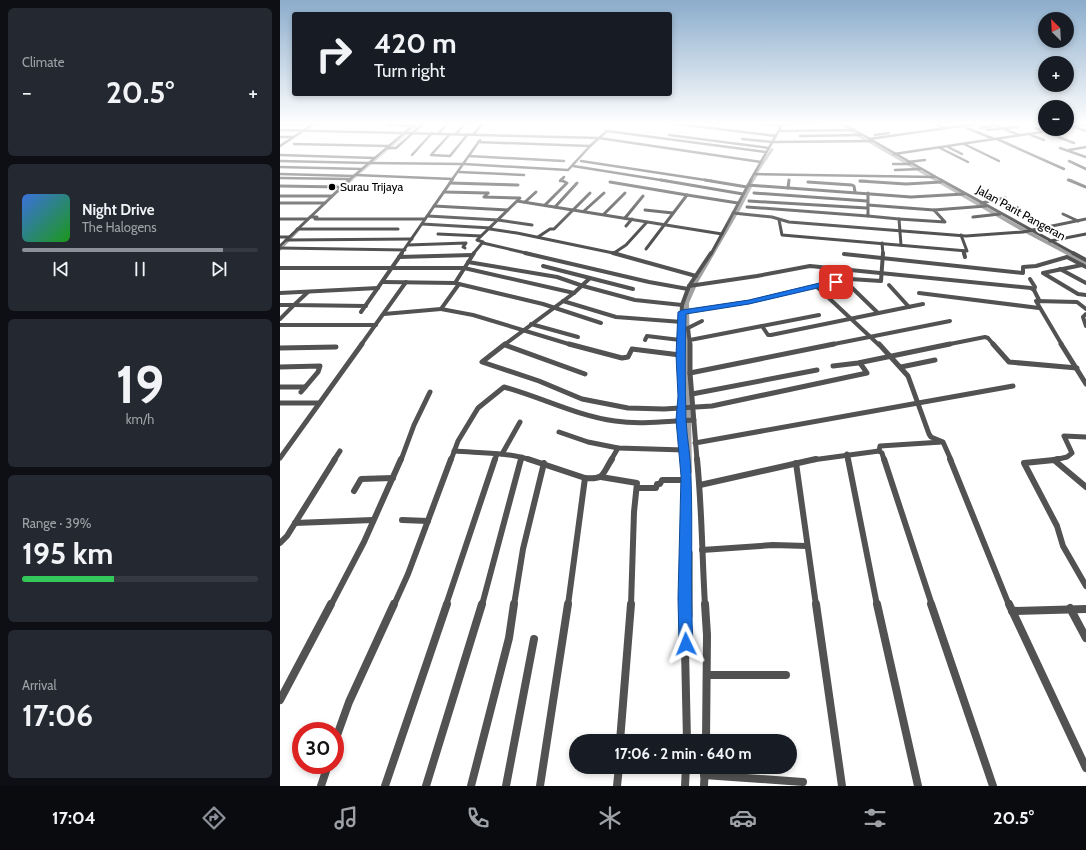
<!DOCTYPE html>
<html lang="en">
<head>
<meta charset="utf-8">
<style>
  body { margin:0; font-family:Cabin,sans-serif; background:#242831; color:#f1f3f6; height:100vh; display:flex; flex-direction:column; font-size:15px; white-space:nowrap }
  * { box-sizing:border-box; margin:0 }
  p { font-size:13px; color:#9ea1a6 }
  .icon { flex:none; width:22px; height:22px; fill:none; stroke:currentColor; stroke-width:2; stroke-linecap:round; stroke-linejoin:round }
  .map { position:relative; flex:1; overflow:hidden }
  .panel { display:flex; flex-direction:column; gap:8px; padding:8px; background:#0d0f14; width:280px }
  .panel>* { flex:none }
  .top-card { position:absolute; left:12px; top:12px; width:380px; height:84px; border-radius:4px; box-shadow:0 2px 6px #0003; background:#171b24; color:#f1f3f6; overflow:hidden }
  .needle { width:26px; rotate:336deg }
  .controls { position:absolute; left:758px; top:12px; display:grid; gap:8px }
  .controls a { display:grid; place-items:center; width:36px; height:36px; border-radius:50%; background:#171b24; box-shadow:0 2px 6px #0003; font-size:20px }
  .speed { position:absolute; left:12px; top:722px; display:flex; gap:8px; font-size:20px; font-weight:700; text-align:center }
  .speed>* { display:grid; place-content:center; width:52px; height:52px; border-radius:50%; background:#171b24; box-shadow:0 2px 6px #0003; line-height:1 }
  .speed .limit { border:6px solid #d22; background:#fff; color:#111 }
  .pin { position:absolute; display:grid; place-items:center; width:34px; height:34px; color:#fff; margin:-17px; border-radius:8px; box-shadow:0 2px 6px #0006 }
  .me { position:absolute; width:44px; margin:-22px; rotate:358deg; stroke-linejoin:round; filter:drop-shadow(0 0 3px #0008) }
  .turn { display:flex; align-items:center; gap:14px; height:84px; padding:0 16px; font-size:18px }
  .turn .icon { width:52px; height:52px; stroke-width:2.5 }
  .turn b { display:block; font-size:28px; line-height:34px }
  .big { font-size:30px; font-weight:800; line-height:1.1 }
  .panel .card { flex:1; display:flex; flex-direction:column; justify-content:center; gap:6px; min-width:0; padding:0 14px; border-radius:6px; background:#242831 }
  .panel .dial { align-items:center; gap:0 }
  .dial b { font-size:52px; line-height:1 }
  .song { display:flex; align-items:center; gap:12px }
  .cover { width:48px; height:48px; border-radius:6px; background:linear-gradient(135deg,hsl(220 70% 55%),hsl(120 70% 35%)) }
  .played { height:4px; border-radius:2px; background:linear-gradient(90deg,#8c9099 85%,#363941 85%) }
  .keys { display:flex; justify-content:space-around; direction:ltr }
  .heat { display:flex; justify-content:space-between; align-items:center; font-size:22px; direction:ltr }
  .charge { height:6px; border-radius:3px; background:linear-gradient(90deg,#34c759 39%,#363941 0) }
  .trip { position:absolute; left:289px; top:734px; width:228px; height:40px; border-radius:20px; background:#171b24; box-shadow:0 2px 6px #0003; font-weight:800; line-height:40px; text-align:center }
  .dock { display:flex; height:64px; justify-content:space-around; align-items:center; background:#090b0e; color:#9ea1a6 }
  .dock .icon { width:28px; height:28px }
  .dock .selected { color:#8c9099 }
  .dock b { font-size:18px; color:#f1f3f6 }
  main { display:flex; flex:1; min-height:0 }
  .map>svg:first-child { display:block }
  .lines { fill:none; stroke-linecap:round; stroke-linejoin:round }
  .stream-far1 { stroke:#a0a0a0; stroke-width:1 }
  .stream { stroke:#a0a0a0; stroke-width:1.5 }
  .canal { fill:#a0a0a0; fill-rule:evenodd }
  .street-far5 { stroke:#525252; stroke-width:2.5 }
  .street-far4 { stroke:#525252; stroke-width:3 }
  .street-far3 { stroke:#525252; stroke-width:4 }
  .street-far2 { stroke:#525252; stroke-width:5 }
  .street-far1 { stroke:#525252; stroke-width:6 }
  .street { stroke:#525252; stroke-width:8 }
  .route { fill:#1a73e8; stroke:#114b97 }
  .poi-dot { fill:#000; stroke:#fff; stroke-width:1.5 }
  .labels { text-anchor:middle; stroke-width:4; stroke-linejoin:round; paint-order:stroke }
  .far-poi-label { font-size:12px; fill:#000; stroke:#fff; text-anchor:start }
  .far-street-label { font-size:12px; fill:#000; stroke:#fff }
</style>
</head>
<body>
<main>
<section class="panel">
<div class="card"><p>Climate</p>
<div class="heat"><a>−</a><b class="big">20.5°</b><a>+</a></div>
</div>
<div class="card">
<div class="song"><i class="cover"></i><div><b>Night Drive</b><p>The Halogens</p></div></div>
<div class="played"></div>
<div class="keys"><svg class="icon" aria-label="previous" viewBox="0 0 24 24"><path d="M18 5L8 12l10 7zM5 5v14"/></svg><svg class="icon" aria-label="pause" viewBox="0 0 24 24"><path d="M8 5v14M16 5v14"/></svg><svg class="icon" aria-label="next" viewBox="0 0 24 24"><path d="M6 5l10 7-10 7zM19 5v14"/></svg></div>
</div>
<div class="card dial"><b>19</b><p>km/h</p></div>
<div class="card"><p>Range · 39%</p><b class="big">195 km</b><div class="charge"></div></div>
<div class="card"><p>Arrival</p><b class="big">17:06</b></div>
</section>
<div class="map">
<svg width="806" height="786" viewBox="0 0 806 786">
  <rect width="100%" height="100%" fill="#fff"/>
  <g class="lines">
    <!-- stream-far1 -->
    <path class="stream-far1" d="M71,181L140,123"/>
    <!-- stream -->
    <g class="stream">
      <path d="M58,192L72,180"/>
      <path d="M0,250L20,229"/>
    </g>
    <!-- canal -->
    <g class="canal">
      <path d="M558,123H562L589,141L586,142Z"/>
      <path d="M589,141H591C662,182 733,223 806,261V265L738,229L589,143Z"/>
      <path d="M491,148L494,149L477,174L478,175L471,186L472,187L459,212L455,213V212L469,186L468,185Z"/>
      <path d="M453,214L457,215L417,284H413L412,283Z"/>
      <path d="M413,285L416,287L409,303L412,472L411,474L408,475L405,474L404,472L403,303L410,287Z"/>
      <path d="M408,548L411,549L413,552V616L412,619L408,621L404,619L403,616V552L405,549Z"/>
    </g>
    <!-- street-far5 -->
    <g class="street-far5">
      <path d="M390,123L496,136"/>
      <path d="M479,123L502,126"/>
      <path d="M562,123L663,181"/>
      <path d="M654,123L664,128"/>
      <path d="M710,123L739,135"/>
      <path d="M0,124H33"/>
      <path d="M503,124L538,123"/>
      <path d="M108,125L134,126"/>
      <path d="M763,126H765"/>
      <path d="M795,127L806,131"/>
      <path d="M687,128L714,139"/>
      <path d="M700,128L713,126"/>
      <path d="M755,128L766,131"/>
      <path d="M787,128L806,125"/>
      <path d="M0,130L320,138"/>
      <path d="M707,130L738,127"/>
      <path d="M499,131L572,130"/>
      <path d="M765,132L794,143"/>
      <path d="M159,133L168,123"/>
      <path d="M170,134L151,155L170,156L188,134"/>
      <path d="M176,134L185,123"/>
      <path d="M194,134L203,123"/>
      <path d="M389,135L489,148"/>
      <path d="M595,135L609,133"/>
      <path d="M751,135L764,140"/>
      <path d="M520,136L581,135"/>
      <path d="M0,137H13"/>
      <path d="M319,138L481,162"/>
      <path d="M462,139L493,142L593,141"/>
      <path d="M589,139L702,123"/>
      <path d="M717,139L784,169"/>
      <path d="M198,142L310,146L327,131L486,152"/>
      <path d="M14,144L109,146"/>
      <path d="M684,144L719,161"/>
      <path d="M0,146L35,123"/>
      <path d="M668,147L682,154"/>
      <path d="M107,148H116L144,123"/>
      <path d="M660,148L688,162"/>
      <path d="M780,148L806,157"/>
      <path d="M789,150L806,147"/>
      <path d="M614,154L782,129"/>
      <path d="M0,155L95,158"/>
      <path d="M132,155L152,133"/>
      <path d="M189,156L284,161"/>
      <path d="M0,161L88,163"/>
      <path d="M301,161L432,181"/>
      <path d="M789,161L806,169"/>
      <path d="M628,162L645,160"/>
      <path d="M89,163L184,164L288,170L311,145"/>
      <path d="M613,164H630"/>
      <path d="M293,166L387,181"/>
      <path d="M0,167L82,169"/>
      <path d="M615,170L640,169"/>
      <path d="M179,172L244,175"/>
      <path d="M0,174L74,176"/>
      <path d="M474,174L655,177"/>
      <path d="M75,175L173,179"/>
      <path d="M0,178L70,179"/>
      <path d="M788,180L792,181"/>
      <path d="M68,181L136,123"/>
      <path d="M171,181L200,140"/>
      <path d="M282,181H280L284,177"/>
      <path d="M470,181L503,123"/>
      <path d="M580,181H587"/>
    </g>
    <!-- street-far4 -->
    <g class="street-far4">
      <path d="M381,180L463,194"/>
      <path d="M425,180L467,187"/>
      <path d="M661,180L795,254"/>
      <path d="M789,180L806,187"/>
      <path d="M580,181L626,184L661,182"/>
      <path d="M330,182L407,195L366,249"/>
      <path d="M528,182L572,185L574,186L575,192"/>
      <path d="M170,183L238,185"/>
      <path d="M468,185L631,197L684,194"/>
      <path d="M0,186L61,187"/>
      <path d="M508,188L509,180"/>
      <path d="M164,192L208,193"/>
      <path d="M208,193L204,197L240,198L238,200"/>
      <path d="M474,193L587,201"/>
      <path d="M407,195L458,203"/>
      <path d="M0,196H52"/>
      <path d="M469,201L587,208"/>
      <path d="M245,202L256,192"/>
      <path d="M0,203H45"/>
      <path d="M701,203L725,198"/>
      <path d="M265,205L287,183L281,180"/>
      <path d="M588,205L654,210"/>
      <path d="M154,206L228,210"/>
      <path d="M275,207L297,183"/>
      <path d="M467,207L588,216V193"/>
      <path d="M365,210L393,213"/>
      <path d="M304,211L324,193"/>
      <path d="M453,213L492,217L509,222L686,236L743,232L806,219"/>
      <path d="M324,214L345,193"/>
      <path d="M783,214L798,221"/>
      <path d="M148,216L218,220L252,225"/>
      <path d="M588,216L619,219"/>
      <path d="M30,217H37L35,219H145"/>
      <path d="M693,217L720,214"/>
      <path d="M345,218L363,196"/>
      <path d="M0,219H28"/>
      <path d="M499,220L502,235L687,251L681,235"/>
      <path d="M142,224L211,228"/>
      <path d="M346,226L352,219"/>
      <path d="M17,229H118"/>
      <path d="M210,229L237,233L338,254"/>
      <path d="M158,234L201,236"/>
      <path d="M0,237H9"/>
      <path d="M258,237L270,229H274L310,193"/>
      <path d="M6,240L132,239"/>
      <path d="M770,241L806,234"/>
      <path d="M203,243L250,254"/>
      <path d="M602,243L603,254"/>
      <path d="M128,245L186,243L183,247L185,248"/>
      <path d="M621,245L619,219L665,222L654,210L706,206"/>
      <path d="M0,246L69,180"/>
      <path d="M0,248L125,250"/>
      <path d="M683,251L684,254"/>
      <path d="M334,253L346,245L367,222"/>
      <path d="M121,254L172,180"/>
      <path d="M193,254L203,242L197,240L237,201L442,234"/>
      <path d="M431,254L471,180"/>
    </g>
    <!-- street-far3 -->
    <g class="street-far3">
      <path d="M194,253L175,283L179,284L161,309L193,315L292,345"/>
      <path d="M245,253L369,282L408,289"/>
      <path d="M333,253L416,276"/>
      <path d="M684,253L685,257"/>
      <path d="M793,253L806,260"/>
      <path d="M564,254L743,273V267L756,266L787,257L806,267"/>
      <path d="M119,257L192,255"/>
      <path d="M188,262L277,277L303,286L355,300L402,305"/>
      <path d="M802,265L763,273L798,294L806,295"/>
      <path d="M263,266L353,289"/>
      <path d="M0,268H184L294,293"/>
      <path d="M780,269L806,283"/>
      <path d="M750,279L755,287L754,290"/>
      <path d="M564,280L598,313"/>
      <path d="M103,282L175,283"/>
      <path d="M179,284L263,304L321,323"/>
      <path d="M609,285L629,307"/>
      <path d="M409,286L477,276L530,266L751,288L754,290L759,300"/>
      <path d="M536,286L570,279L601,281L603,253"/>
      <path d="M28,292L14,305L86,306"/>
      <path d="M0,293L98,288"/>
      <path d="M639,293L759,308"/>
      <path d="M283,301L336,317L402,322"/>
      <path d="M0,305H14L0,319"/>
      <path d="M81,312L122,253"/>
      <path d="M402,312L469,302L536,286L599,345"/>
      <path d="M104,314L161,309"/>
      <path d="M806,314L803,317L806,326"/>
      <path d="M251,324L298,337"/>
      <path d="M0,325H96"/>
      <path d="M482,326L488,335H491L643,304"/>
      <path d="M408,328L410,345"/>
      <path d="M408,328L422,321"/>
      <path d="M365,340L367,336L400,340"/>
      <path d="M410,340L539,315"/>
      <path d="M81,345L126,282"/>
      <path d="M224,345L294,293L309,279"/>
      <path d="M400,345L402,305L409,286L431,253"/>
      <path d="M549,345L670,321"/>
      <path d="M665,345L705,337L708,338L714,345"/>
      <path d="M782,345L756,301L797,302L806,309"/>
    </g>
    <!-- street-far2 -->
    <g class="street-far2">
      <path d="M225,344L202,362L259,381L302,399L348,408L384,409L432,406L587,373L580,363"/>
      <path d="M289,344L342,358L348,357L352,349L400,355"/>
      <path d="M400,344L401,420L405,460"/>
      <path d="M410,344V373L417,460"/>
      <path d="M599,344L628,376L649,434L651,437L663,442L671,460"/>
      <path d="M713,344L729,362L797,368"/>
      <path d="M781,344L806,384"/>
      <path d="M225,345L305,374"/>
      <path d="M0,348L56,347"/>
      <path d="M553,366L578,363L670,344"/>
      <path d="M0,367L40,366L38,372L21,392"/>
      <path d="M621,367L655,360"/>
      <path d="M410,373L554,344"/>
      <path d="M0,387H25"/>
      <path d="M412,394L537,370"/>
      <path d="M0,403H39"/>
      <path d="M279,432L308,442L338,448L404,450"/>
      <path d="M415,443L733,386"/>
      <path d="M174,451C199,453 227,452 251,460"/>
      <path d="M599,451L602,453L604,460"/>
      <path d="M599,451L600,446L662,442"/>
      <path d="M222,454L240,422"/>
      <path d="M567,454L568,460"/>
      <path d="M0,458L82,344"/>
      <path d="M54,460L60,451"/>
      <path d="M121,460L134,425L150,392"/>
      <path d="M171,460L178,441L198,408L224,387C261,397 297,416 335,421C361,425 388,421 414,420"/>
      <path d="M215,460L217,454"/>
      <path d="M241,460L242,457"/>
      <path d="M331,460L338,448"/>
      <path d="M532,460L599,451"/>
      <path d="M774,460L787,457L792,453L784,436L806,437"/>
    </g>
    <!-- street-far1 -->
    <g class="street-far1">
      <path d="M248,459L305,478L288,605"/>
      <path d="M417,459C422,508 422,556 425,605"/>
      <path d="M568,459L597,605"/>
      <path d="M604,459L652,605"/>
      <path d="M670,459L729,605"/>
      <path d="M774,460L778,459"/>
      <path d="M516,463L536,605"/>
      <path d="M321,477L357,483L354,512L351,605"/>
      <path d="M305,478C325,480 322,474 332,459"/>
      <path d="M420,485L536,459"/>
      <path d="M806,487L774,460L744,463L777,526L783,546L806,586"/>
      <path d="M357,488H376L377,484H380L382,480H406"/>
      <path d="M74,491L81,479L113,478"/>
      <path d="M122,520L148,521"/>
      <path d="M15,523L93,520"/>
      <path d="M0,543L7,536L55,459"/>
      <path d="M422,550L493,545L527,546"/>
      <path d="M51,605L84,542L121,459"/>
      <path d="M114,605L128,574L171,459"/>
      <path d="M166,605L215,459"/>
      <path d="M202,605L241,459"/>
      <path d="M234,605L243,549L264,463"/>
      <path d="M404,605L406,476L404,459"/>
    </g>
    <!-- street -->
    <g class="street">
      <path d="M404,604L407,741"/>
      <path d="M425,604L427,635L426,741"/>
      <path d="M536,604L562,786"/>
      <path d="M597,604L638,786"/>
      <path d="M651,604L713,786"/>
      <path d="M729,604L806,768"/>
      <path d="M790,608L806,638"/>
      <path d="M732,611L806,609"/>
      <path d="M427,675H506"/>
      <path d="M0,700L51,604"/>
      <path d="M55,741L69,702L114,604"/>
      <path d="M340,741L351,604"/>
      <path d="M424,775L523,782"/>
      <path d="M41,786L48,765"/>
      <path d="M105,786L167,604"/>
      <path d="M146,786L202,604"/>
      <path d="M191,786L229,638L234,604"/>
      <path d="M226,786L254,639"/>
      <path d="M260,786L288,604"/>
      <path d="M337,786L339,767"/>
      <path d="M405,786L406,767"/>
      <path d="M424,786L425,767"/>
    </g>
  </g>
  <!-- sky -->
  <linearGradient id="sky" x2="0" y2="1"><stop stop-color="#8baccb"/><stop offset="0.53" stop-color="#fff"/><stop offset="1" stop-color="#fff" stop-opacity="0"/></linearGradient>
  <rect width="806" height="233" fill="url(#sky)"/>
  <!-- route -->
  <path class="route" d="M556,279L559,280V283L469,304L406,314C405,349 405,385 406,420C407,439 411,458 411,477C413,533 410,588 413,644L411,649L406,651L401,649L399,644L398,598L401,476L396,420L398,396L396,355L398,312L402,310L469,300Z"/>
  <!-- markers -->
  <circle class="poi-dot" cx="52" cy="187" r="4"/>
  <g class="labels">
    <!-- far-poi labels -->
    <g class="far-poi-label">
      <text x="60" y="191">Surau Trijaya</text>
    </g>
    <!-- far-street labels -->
    <g class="far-street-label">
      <text transform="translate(741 213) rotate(29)" y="4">Jalan Parit Pangeran</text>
    </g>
  </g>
</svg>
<div class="controls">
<a><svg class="needle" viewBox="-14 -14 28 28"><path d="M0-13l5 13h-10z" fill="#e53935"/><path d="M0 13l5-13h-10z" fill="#9ea1a6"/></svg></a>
<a>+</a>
<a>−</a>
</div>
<div class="speed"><div class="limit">30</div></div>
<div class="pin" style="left:556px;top:282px;background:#d93025"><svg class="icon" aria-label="arrive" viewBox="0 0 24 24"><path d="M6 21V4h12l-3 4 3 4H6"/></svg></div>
<svg class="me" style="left:406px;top:644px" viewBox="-20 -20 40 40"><path d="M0-17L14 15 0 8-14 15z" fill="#1a73e8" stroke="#fff" stroke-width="4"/></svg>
<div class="trip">17:06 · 2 min · 640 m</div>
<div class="top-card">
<div class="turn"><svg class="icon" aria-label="right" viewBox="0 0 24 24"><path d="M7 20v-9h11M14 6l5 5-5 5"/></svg><div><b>420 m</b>Turn right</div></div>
</div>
</div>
</main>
<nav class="dock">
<b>17:04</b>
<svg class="icon selected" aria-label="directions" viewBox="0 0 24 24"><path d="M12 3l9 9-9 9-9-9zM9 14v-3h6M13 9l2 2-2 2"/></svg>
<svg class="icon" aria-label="music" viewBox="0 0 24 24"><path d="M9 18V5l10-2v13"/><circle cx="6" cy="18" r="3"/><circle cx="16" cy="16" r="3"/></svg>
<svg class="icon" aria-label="phone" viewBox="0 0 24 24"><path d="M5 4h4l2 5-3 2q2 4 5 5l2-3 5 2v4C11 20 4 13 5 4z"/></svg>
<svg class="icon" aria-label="climate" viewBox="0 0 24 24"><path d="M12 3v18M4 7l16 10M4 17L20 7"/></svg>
<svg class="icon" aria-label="car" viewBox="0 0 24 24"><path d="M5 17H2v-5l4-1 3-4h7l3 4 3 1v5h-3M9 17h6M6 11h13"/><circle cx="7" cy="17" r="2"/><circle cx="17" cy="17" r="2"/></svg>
<svg class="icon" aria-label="filters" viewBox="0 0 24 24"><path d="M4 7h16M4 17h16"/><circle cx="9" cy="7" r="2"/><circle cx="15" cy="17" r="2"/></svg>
<b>20.5°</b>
</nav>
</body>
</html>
